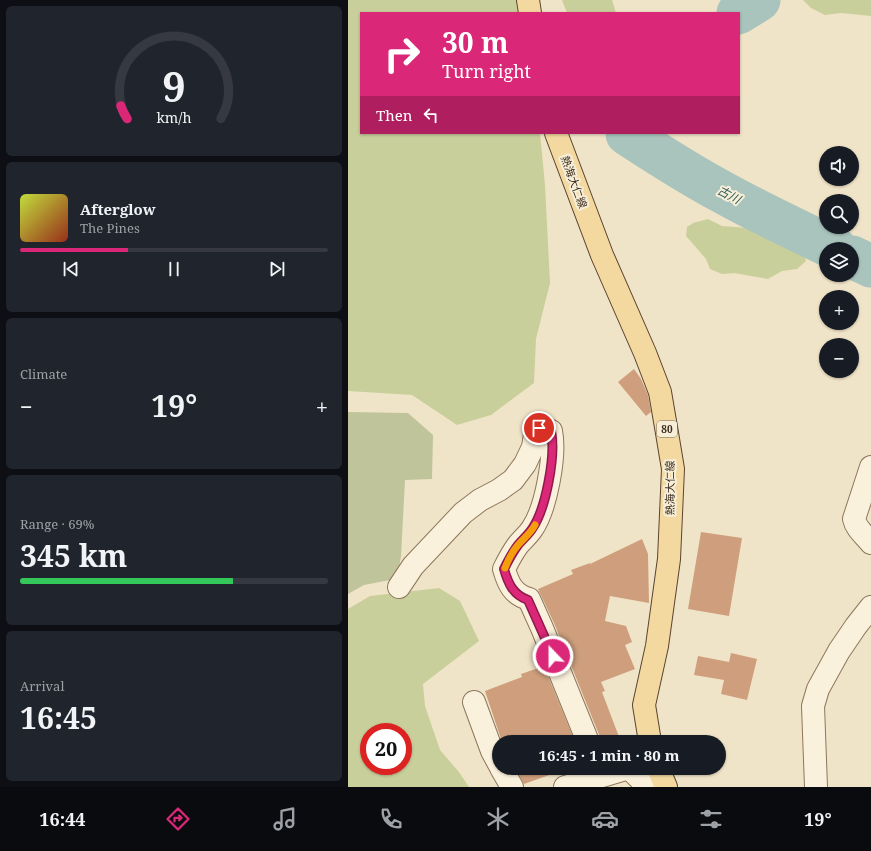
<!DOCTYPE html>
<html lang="en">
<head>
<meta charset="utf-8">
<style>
  body { margin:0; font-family:"Noto Serif","Noto Sans JP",serif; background:#20242c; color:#f1f3f6; height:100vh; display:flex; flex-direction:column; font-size:15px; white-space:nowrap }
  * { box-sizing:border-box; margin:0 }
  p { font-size:13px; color:#9ea1a6 }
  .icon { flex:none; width:22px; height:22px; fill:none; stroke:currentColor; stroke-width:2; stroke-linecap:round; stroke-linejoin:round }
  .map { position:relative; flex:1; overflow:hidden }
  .side { display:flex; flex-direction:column; gap:6px; padding:6px; background:#0d0f14; width:348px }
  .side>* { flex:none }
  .banner { position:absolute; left:12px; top:12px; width:380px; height:122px; border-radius:0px; box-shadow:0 1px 3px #0004; background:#db2777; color:#fff; overflow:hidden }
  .fabs { position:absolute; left:471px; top:146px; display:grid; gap:8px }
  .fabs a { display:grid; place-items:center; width:40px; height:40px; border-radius:50%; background:#171b24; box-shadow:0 1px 3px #0004; font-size:20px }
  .speed { position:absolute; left:12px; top:723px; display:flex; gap:8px; font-size:20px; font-weight:700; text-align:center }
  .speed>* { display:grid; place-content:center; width:52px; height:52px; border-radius:50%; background:#171b24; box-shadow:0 1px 3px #0004; line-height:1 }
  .speed .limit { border:6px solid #d22; background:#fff; color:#111 }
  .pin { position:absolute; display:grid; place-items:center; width:34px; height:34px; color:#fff; margin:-17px; border:2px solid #fff; border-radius:50%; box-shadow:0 1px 4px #0007 }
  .me { position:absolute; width:44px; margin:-22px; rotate:338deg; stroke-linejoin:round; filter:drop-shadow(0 0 3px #0008) }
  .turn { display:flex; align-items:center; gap:14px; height:84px; padding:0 16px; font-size:18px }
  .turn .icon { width:52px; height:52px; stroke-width:2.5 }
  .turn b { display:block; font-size:28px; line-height:34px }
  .then { display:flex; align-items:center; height:38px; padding:0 16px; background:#0003; gap:8px; font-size:15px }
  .big { font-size:30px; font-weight:700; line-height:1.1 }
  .side .widget { flex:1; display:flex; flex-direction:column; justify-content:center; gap:6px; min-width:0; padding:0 14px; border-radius:6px; background:#20242c }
  .side .dial { align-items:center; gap:0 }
  .dial svg { height:104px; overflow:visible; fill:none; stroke:#363941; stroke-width:7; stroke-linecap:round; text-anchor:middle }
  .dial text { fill:#f1f3f6; stroke:none }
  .song { display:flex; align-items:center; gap:12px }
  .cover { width:48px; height:48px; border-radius:6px; background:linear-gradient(135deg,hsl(70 70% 55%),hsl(10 70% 35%)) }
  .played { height:4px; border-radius:2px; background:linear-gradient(90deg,#db2777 35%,#363941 35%) }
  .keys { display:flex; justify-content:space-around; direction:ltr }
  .heat { display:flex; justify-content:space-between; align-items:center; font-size:22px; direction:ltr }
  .charge { height:6px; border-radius:3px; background:linear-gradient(90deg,#34c759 69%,#363941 0) }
  .trip { position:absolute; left:144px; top:735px; width:234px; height:40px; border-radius:20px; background:#171b24; box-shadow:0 1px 3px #0004; font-weight:700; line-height:40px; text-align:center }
  .tabs { display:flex; height:64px; justify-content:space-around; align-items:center; background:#090b0e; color:#9ea1a6 }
  .tabs .icon { width:28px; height:28px }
  .tabs .selected { color:#db2777 }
  .tabs b { font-size:18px; color:#f1f3f6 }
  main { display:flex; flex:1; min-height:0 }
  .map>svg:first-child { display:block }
  .green { fill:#c9cf9b; fill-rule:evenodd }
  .cemetery { fill:#bfc49a }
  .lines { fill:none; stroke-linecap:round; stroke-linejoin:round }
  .river { stroke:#a9c4bc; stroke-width:43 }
  .building { fill:#cf9f7d }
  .minor-casing { stroke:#8d765c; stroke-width:24 }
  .major-casing { stroke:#5b4430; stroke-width:24 }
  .minor { stroke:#faf1dc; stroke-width:22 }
  .major { stroke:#f3d9a0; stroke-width:22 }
  .route-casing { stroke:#8e194d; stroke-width:10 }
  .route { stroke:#db2777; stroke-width:7 }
  .slow { stroke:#f59e0b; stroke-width:7 }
  .labels { text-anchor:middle; stroke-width:4; stroke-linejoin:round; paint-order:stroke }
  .shield { fill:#f7eed8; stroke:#756857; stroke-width:1 }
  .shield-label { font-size:10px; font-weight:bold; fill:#3d2e20 }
  .street-label { font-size:11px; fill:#3d2e20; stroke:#f7eed8 }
  .water-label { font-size:12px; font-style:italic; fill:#2f5d5a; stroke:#f7eed8 }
</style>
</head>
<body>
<main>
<section class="side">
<div class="widget dial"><svg viewBox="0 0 100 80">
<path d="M14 69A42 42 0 1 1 86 69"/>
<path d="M14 69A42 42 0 0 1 9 59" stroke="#db2777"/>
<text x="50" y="56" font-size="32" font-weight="700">9</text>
<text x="50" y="72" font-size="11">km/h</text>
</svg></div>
<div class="widget">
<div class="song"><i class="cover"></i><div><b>Afterglow</b><p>The Pines</p></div></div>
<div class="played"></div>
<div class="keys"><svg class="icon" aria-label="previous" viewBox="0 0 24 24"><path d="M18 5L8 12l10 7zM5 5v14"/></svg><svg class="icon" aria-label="pause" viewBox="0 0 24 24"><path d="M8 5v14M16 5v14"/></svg><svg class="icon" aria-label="next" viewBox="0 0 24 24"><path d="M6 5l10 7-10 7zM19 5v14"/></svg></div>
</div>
<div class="widget"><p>Climate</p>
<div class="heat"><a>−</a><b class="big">19°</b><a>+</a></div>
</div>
<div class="widget"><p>Range · 69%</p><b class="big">345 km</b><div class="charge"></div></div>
<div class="widget"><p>Arrival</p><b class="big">16:45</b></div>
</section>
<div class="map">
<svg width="523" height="787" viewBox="0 0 523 787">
  <rect width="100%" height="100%" fill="#f0e4c8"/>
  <!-- green -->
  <g class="green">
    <path d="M0,0H170L174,13H13V133H192L197,185L202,283L188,339L186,383L143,415L109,425L64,395L0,391Z"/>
    <path d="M214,0H264L268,13H219Z"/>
    <path d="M455,0H523V16L493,13L477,15L463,8Z"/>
    <path d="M360,219L374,226L414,229L443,241L455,252L458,261L449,269L434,271L420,279L386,273L374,274L362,269L358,259L338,236L339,227L345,223Z"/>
    <path d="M91,588L112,601L131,641L75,684L77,706L92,750L111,772L121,787H0V609L22,596ZM21,732H55V766H21Z"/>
  </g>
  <!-- cemetery -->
  <path class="cemetery" d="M0,412L60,413L85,435L84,479L57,480L53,556L51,568L47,579L16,585L0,594Z"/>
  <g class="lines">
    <!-- river -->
    <g class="river">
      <path d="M390,13L411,0"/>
      <path d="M279,133V134C311,155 342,175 376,193C412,213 450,231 488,249"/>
      <path d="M504,257L523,266"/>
    </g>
  </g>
  <!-- building -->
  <g class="building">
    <path d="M286,369L293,379L300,395L303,412L298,416L270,382Z"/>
    <path d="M353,532L394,538L381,616L340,609Z"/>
    <path d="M294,539L300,554L301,603L262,596L257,621L278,626L284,642L277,645L287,669L253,682L257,691L254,692L273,742H252V737L206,623L190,589L225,574L223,570L242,563V564Z"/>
    <path d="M383,653L409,659L399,700L373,694L376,680L346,675L350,656L381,662Z"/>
    <path d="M196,666L227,742H154L137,691L174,677L173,674Z"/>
    <path d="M167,768H221L176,784Z"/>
  </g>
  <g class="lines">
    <!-- minor casing -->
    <g class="minor-casing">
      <g id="minor">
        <path d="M523,467L506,519C508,529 517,535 523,543"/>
        <path d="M51,587L65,566L115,513L132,500L151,490L165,480L177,464L185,447L188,428H197L203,431C208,455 198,509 184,529C180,535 174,540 170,545C164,553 160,561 156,569C160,583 165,595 181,599L194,628L240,742"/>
        <path d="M126,702L144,751L151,764"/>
        <path d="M153,768L164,787"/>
        <path d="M281,768L293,780L303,785"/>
        <path d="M217,787L281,768"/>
        <path d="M468,787L465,706L470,689L491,651L508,626L523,607"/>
      </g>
    </g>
    <!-- major casing -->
    <g class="major-casing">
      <g id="major">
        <path d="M180,0L182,13"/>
        <path d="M208,133L254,255L297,353L312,392L319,433L325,469L321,559L309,646L296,705L302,742"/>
        <path d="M310,768L318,787"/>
      </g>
    </g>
    <!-- minor -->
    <use href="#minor" class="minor"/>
    <!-- major -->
    <use href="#major" class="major"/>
  </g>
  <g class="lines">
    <!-- route casing -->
    <g class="route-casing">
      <path id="route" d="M191,428L203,431C208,455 198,509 184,529C180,535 174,540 170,545C164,553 160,561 156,569C160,583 165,595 180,600L205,656"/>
    </g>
    <!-- route -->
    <use href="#route" class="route"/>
    <!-- slow -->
    <path class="slow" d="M157,568C160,560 164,552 170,545C176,538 183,533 187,525"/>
  </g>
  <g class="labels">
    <!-- shield labels -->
    <rect class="shield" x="309" y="421" width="20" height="16" rx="3"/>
    <g class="shield-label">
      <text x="319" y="433">80</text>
    </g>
    <!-- street labels -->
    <g class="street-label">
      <text transform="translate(226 182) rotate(70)" y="4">熱海大仁線</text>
      <text transform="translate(322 488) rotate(-90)" y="4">熱海大仁線</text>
    </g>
    <!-- water labels -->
    <g class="water-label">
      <text transform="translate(381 195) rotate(28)" y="4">古川</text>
    </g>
  </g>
</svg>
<div class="fabs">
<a><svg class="icon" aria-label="sound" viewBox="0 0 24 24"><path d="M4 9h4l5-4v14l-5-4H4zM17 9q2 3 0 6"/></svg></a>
<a><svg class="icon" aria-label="search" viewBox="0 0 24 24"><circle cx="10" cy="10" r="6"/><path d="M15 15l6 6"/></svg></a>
<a><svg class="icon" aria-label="layers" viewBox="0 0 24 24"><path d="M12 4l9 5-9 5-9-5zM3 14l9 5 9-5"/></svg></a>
<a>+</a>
<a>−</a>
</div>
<div class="speed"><div class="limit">20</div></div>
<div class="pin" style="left:191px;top:428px;background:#d93025"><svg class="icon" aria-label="arrive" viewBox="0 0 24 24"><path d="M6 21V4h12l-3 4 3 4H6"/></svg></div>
<svg class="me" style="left:205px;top:656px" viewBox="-20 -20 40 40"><circle r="17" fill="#db2777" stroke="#fff" stroke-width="3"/><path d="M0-11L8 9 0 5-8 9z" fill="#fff"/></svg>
<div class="trip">16:45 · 1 min · 80 m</div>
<div class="banner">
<div class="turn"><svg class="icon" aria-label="right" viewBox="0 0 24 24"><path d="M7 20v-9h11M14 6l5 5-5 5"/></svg><div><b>30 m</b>Turn right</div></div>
<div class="then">Then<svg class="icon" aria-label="left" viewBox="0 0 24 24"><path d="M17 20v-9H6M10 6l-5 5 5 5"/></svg></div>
</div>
</div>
</main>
<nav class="tabs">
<b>16:44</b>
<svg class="icon selected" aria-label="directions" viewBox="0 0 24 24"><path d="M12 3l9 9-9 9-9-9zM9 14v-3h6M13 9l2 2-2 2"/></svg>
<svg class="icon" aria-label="music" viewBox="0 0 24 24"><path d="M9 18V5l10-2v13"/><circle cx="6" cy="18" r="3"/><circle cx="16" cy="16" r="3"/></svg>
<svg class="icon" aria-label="phone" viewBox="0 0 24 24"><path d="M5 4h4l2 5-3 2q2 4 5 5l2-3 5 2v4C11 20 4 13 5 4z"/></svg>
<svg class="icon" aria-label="climate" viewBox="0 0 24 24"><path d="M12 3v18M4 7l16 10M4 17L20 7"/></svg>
<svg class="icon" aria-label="car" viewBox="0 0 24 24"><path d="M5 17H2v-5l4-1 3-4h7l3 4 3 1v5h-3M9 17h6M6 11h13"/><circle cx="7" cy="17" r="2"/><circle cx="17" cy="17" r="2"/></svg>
<svg class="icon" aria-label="filters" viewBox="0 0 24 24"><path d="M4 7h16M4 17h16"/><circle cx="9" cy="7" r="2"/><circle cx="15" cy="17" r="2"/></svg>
<b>19°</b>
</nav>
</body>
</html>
